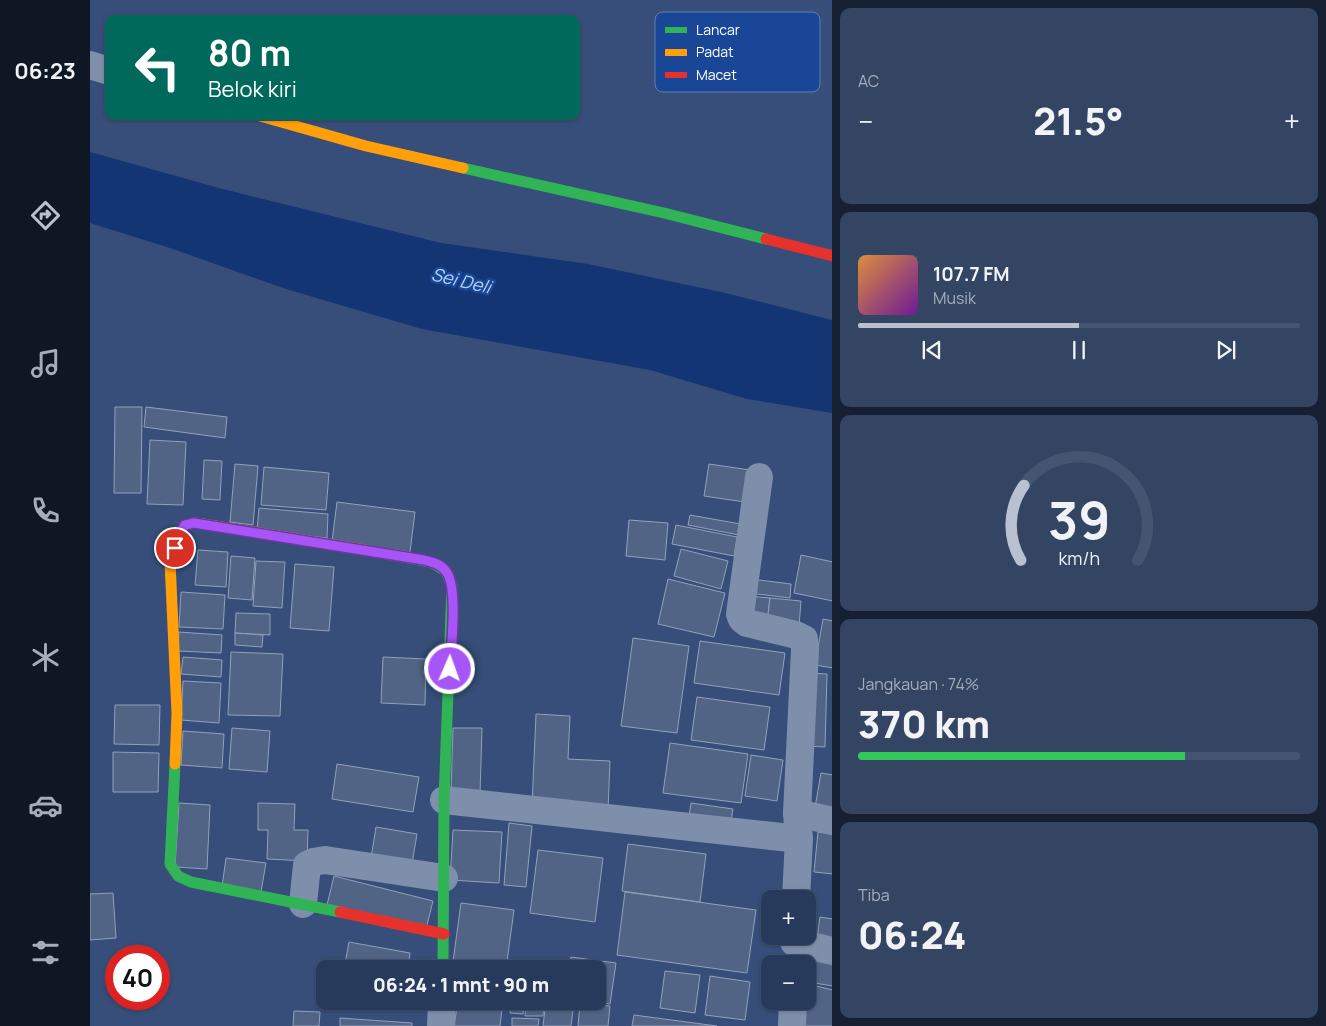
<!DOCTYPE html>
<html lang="id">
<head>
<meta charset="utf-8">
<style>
  body { margin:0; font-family:Manrope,sans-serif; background:#344564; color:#f1f3f6; height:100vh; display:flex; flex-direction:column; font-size:19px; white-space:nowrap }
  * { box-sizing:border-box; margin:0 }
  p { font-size:16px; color:#a5adbb }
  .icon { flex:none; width:28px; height:28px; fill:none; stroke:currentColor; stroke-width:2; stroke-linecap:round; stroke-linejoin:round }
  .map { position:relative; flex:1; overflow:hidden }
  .side { display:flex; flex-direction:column; gap:8px; padding:8px; background:#162032; width:494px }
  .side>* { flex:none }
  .banner { position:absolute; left:15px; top:15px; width:475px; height:105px; border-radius:10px; box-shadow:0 1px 4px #0004,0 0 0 1px #445471; background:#00695c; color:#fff; overflow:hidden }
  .buttons { position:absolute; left:671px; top:890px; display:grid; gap:10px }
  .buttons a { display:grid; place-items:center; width:55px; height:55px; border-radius:10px; background:#283a5b; box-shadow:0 1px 4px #0004,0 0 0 1px #445471; font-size:25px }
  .speed { position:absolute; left:15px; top:945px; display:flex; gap:10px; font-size:25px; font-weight:700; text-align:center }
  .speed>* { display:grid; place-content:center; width:65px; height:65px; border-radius:50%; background:#283a5b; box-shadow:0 1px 4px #0004,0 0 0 1px #445471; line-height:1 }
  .speed .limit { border:8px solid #d22; background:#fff; color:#111 }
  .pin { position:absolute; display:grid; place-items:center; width:42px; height:42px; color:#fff; margin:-21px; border:2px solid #fff; border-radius:50%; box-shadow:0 1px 5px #0007 }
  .me { position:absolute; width:55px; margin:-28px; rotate:2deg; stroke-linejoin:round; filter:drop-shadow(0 0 4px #0008) }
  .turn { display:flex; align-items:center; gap:18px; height:105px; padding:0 20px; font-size:22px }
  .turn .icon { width:65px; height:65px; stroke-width:2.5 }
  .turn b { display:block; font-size:35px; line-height:42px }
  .big { font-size:38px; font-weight:800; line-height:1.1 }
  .side .card { flex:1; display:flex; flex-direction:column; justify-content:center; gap:8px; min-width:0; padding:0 18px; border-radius:10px; background:#344564 }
  .side .dial { align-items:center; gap:0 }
  .dial svg { height:130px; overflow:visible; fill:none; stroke:#445471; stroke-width:7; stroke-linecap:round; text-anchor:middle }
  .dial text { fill:#f1f3f6; stroke:none }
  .song { display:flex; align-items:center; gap:15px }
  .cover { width:60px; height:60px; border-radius:8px; background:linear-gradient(135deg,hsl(30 70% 55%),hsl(280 70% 35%)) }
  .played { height:5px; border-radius:2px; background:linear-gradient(90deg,#b9c1d0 50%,#445471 50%) }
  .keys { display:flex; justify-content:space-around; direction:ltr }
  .heat { display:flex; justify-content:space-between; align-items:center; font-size:28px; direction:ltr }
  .charge { height:8px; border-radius:4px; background:linear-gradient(90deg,#34c759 74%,#445471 0) }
  .trip { position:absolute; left:226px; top:960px; width:290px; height:50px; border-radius:10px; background:#283a5b; box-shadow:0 1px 4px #0004,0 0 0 1px #445471; font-weight:800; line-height:50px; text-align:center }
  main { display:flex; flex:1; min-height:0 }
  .tabs { display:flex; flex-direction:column; width:90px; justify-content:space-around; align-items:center; background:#101724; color:#a5adbb }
  .tabs .icon { width:35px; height:35px }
  .tabs .selected { color:#b9c1d0 }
  .tabs b { font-size:22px; color:#f1f3f6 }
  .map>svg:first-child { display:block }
  .water { fill:#133574 }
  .building { fill:#516486; stroke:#93a1b9 }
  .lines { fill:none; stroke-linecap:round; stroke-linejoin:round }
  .street { stroke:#7e8fab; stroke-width:28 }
  .fast { stroke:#30b455; stroke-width:11 }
  .slow { stroke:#ff9f0a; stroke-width:11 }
  .jam { stroke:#e5322d; stroke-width:11 }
  .route-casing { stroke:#6d37a1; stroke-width:12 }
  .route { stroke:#a855f7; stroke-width:9 }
  .labels { text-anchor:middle; stroke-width:5; stroke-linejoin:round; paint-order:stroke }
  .water-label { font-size:18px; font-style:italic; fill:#b8d0f7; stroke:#194696 }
  .key { fill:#194696; stroke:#5e7eb6; stroke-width:1 }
  .key-label { font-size:14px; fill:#fff }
</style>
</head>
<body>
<main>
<nav class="tabs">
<b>06:23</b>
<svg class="icon selected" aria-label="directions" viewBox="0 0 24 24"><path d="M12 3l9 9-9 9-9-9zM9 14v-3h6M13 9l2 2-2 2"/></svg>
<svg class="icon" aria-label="music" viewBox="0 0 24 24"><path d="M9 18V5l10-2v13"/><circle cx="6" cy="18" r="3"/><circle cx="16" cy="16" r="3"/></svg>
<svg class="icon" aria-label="phone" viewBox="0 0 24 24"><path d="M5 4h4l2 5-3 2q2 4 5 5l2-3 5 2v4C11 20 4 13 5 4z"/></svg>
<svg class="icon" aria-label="climate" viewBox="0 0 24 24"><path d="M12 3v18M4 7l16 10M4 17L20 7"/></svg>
<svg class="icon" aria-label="car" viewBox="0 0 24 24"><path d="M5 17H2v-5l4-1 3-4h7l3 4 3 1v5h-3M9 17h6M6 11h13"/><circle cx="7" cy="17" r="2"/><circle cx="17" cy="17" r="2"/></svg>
<svg class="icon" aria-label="filters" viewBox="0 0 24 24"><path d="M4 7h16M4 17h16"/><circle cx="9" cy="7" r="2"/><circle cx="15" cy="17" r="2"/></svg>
</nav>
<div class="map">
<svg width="743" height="1026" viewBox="0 0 743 1026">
  <rect width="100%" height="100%" fill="#364e79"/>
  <!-- water -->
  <path class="water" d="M0,152L129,188L351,243L498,264L631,292L742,320V413L657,399L560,370L332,329L196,289L80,248L0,223Z"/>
  <!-- building -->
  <g class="building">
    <path d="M25,407H52L51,493H24Z"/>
    <path d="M56,407L137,417L135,438L54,427Z"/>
    <path d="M60,440L96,442L93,505L57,504Z"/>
    <path d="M114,460L132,461L130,500L112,499Z"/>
    <path d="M145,464L168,466L163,525L140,522Z"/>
    <path d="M619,464L660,470L655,502L614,496Z"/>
    <path d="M174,467L239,473L236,510L171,505Z"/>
    <path d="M247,502L325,512L320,552L242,541Z"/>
    <path d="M169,508L238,514L237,538L167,531Z"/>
    <path d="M600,515L656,525L654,536L598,525Z"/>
    <path d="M539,520L578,523L575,560L536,556Z"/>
    <path d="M586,525L647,537L644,556L582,544Z"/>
    <path d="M591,549L638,561L631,589L584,576Z"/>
    <path d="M108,550L138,552L136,587L105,585Z"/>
    <path d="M711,555L743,562V601L704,593Z"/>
    <path d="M141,556L165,558L162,600L138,598Z"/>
    <path d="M166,561L195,562L192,608L163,606Z"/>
    <path d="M205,564L244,567L239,631L200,628Z"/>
    <path d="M578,579L635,593L624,637L568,624Z"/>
    <path d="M661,579L701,584L700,598L659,593Z"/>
    <path d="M91,592L135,595L133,629L89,627Z"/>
    <path d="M659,596L680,598L677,623L657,622Z"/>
    <path d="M680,598L711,601L709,626L677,623Z"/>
    <path d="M146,613L180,614V635L145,633Z"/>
    <path d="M733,619L743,621V668L725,665Z"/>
    <path d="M89,632L132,635L131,653L88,651Z"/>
    <path d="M145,633L173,635L172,647L145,645Z"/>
    <path d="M543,638L599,646L587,733L531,726Z"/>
    <path d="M610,641L695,653L689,695L604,683Z"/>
    <path d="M141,652L193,654L190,716L138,715Z"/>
    <path d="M93,657L132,660L131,677L91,674Z"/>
    <path d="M293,657L336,659L335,705L291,703Z"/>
    <path d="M715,673L737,674L735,747L714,746Z"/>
    <path d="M93,681L131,683L129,723L91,720Z"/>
    <path d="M607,697L680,707L674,750L601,740Z"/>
    <path d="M25,705H70L69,745L24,744Z"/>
    <path d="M446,714L480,716L478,759L520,761L518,810L442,806Z"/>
    <path d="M142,728L180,731L177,772L139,769Z"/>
    <path d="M363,728H392L390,794L361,793Z"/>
    <path d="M93,731L134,734L132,768L91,765Z"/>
    <path d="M580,743L658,754L651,803L573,793Z"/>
    <path d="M23,752L69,753L68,792H23Z"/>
    <path d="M661,755L693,760L687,801L655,796Z"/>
    <path d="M247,764L329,777L323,812L242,799Z"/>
    <path d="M731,773L743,775V816L724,813Z"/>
    <path d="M89,803L120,805L117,869L85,867Z"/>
    <path d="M168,803L205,804L204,830H218L217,861L177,859L178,830H168Z"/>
    <path d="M601,803L643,809L640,829L598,824Z"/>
    <path d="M419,823L442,826L436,887L414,885Z"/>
    <path d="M286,827L327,834L321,870L280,864Z"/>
    <path d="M363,830L412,832L409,883L360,880Z"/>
    <path d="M728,832L743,834V874L724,872Z"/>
    <path d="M538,844L616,854L610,902L532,891Z"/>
    <path d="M448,850L513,858L505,922L440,913Z"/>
    <path d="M136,858L176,863L171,892L132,887Z"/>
    <path d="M244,876L343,901L336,929L237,905Z"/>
    <path d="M535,892L666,910L657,973L527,955Z"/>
    <path d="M23,893L26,938L0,940V894Z"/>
    <path d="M371,903L424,910L416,969H362Z"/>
    <path d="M730,917L743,919V948L726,946Z"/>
    <path d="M259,942L320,953L318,969H254Z"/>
    <path d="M712,953L743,958V986L718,982V964H710Z"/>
    <path d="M481,957L526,963L520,1004L499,1001H508V969H479Z"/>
    <path d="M575,971L610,975L605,1013L570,1008Z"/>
    <path d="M620,976L660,982L655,1020L615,1015Z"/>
    <path d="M722,985L743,990V1026H712Z"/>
    <path d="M368,1001H413L410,1026H364Z"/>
    <path d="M421,1001H434L433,1014L420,1013Z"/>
    <path d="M436,1001H454L453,1016H435Z"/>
    <path d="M456,1001L484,1003L481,1026H453Z"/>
    <path d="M490,1004L520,1006L518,1026H488Z"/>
    <path d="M204,1011L230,1012L229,1026H203Z"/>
    <path d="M544,1015L627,1026H542Z"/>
    <path d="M250,1018L322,1023V1026H250Z"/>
    <path d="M422,1018L449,1019L448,1026H422Z"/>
  </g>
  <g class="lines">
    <!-- street -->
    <g class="street">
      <path d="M0,65L19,71"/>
      <path d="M669,477L650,614L652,619L657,623L706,635L714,639L715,650L707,813L709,839L706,899"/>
      <path d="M354,800L709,839"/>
      <path d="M707,813L743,821"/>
      <path d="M213,904L217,865L223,862L235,860L354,878"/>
      <path d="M704,942L743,951"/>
      <path d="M351,1026L352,1001"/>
      <path d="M702,1026L703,1001"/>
    </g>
    <!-- fast -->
    <g class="fast">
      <path d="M373,168L574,213L676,239"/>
      <path d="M275,550L341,562L356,571L362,586L354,800L353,969"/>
      <path d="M85,764L80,864L88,876L101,882L250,912"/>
    </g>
    <!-- slow -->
    <g class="slow">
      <path d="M170,116L276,146L373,168"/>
      <path d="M85,764L87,713L80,562L90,533L95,525L104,523L113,524L275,550"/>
    </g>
    <!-- jam -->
    <g class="jam">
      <path d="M676,239L743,256"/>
      <path d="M250,912L354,934"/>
    </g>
  </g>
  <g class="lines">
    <!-- route casing -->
    <g class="route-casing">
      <path id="route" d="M85,548L90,533L95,525L104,523L334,560C342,562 350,564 355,570C369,584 361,648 360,669"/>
    </g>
    <!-- route -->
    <use href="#route" class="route"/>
  </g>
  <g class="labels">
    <!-- water labels -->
    <g class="water-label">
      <text transform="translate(371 281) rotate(13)" y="6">Sei Deli</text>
    </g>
  </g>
  <!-- legend -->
  <rect x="565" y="12" width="165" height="80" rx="8" class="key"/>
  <rect x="575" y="27" width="22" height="6" fill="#30b455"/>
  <rect x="575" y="49" width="22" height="7" fill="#ff9f0a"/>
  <rect x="575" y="72" width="22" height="6" fill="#e5322d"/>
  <g class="key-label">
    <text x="606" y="35">Lancar</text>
    <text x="606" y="57">Padat</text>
    <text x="606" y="80">Macet</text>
  </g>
</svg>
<div class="buttons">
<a>+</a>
<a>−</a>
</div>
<div class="speed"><div class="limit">40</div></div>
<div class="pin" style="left:85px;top:548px;background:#d93025"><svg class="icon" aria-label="arrive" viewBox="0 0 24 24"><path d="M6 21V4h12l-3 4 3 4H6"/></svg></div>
<svg class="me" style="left:360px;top:669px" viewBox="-20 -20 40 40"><circle r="17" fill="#a855f7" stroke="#fff" stroke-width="3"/><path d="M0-11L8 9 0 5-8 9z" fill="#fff"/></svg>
<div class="trip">06:24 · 1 mnt · 90 m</div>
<div class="banner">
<div class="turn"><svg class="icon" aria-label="left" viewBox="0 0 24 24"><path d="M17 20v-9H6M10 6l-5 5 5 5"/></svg><div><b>80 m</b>Belok kiri</div></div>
</div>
</div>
<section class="side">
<div class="card"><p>AC</p>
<div class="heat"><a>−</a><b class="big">21.5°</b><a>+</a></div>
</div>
<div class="card">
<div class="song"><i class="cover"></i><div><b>107.7 FM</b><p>Musik</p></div></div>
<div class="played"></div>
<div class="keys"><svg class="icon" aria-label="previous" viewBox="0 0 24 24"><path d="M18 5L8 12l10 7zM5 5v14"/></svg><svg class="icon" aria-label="pause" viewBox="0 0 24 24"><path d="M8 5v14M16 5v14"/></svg><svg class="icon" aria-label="next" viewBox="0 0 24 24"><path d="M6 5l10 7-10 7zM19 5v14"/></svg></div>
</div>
<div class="card dial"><svg viewBox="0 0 100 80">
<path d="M14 69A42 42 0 1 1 86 69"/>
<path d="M14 69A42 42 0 0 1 16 23" stroke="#b9c1d0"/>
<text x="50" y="56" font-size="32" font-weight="700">39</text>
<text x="50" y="72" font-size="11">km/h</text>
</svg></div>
<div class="card"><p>Jangkauan · 74%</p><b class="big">370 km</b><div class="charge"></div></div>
<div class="card"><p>Tiba</p><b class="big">06:24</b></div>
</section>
</main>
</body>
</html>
